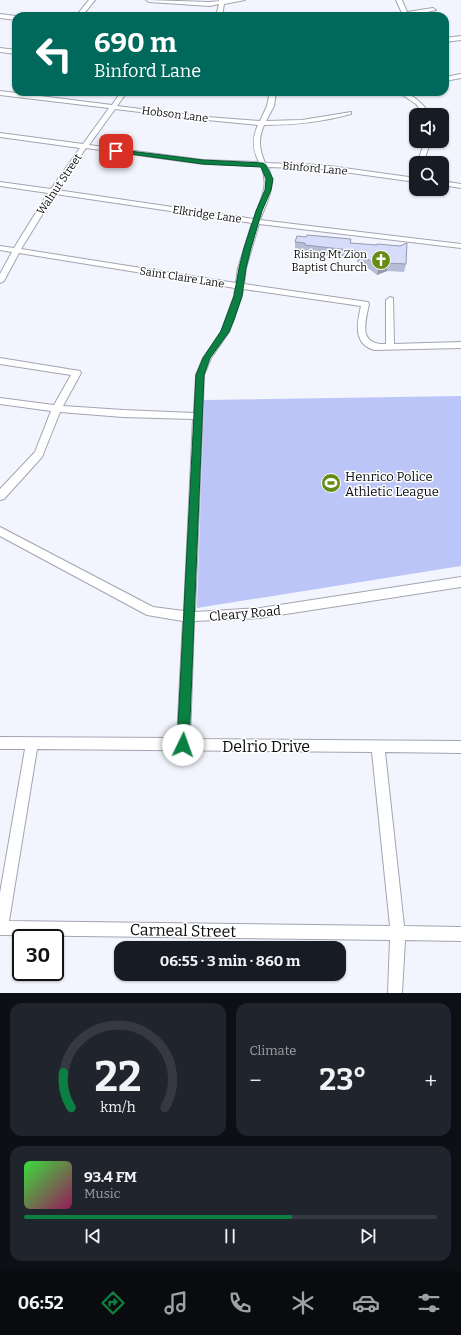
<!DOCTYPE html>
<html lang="en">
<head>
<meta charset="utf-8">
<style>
  body { margin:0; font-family:Bitter,serif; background:#20242c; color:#f1f3f6; height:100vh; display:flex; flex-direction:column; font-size:15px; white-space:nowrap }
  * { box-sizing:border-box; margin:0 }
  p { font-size:13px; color:#9ea1a6 }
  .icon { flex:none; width:22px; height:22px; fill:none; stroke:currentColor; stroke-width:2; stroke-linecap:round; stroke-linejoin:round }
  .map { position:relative; height:993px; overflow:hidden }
  .drawer { display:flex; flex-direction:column; gap:10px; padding:10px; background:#0d0f14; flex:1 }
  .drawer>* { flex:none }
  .hud { position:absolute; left:12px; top:12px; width:437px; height:84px; border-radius:12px; box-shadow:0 1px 3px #0004; background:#00695c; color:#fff; overflow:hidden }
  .buttons { position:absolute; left:409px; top:108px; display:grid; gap:8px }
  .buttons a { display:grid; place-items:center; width:40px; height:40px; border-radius:8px; background:#171b24; box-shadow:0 1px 3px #0004; font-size:20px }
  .speed { position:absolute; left:12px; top:929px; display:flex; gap:8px; font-size:20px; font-weight:700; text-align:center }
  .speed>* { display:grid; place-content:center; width:52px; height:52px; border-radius:50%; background:#171b24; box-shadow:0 1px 3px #0004; line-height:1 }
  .speed .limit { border:2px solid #111; border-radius:6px; background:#fff; color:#111 }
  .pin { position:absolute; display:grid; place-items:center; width:34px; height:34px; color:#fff; margin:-17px; border-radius:8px; box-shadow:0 2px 6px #0006 }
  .me { position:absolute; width:44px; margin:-22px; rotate:3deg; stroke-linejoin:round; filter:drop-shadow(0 0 3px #0008) }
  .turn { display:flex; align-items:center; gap:14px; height:84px; padding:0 16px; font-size:18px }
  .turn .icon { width:52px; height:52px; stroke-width:2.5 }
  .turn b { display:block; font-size:28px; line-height:34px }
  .big { font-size:30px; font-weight:700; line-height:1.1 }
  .drawer .tile { flex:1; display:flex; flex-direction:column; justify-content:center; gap:6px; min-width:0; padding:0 14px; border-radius:12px; background:#20242c }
  .drawer .dial { align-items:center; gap:0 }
  .dial svg { height:104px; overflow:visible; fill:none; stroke:#363941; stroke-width:7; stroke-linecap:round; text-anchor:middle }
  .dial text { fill:#f1f3f6; stroke:none }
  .song { display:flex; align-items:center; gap:12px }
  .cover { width:48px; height:48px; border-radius:6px; background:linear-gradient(135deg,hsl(120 70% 55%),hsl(330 70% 35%)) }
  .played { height:4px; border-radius:2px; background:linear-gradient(90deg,#0b8043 65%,#363941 65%) }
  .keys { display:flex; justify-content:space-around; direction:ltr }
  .heat { display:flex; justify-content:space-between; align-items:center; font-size:22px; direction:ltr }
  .drawer .tiles { flex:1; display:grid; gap:10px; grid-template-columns:1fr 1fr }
  .tile:last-child { grid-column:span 2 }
  .trip { position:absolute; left:114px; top:941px; width:232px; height:40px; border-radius:12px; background:#171b24; box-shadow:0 1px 3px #0004; font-weight:700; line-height:40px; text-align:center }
  .dock { display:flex; height:64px; justify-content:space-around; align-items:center; background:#090b0e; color:#9ea1a6 }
  .dock .icon { width:28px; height:28px }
  .dock .active { color:#0b8043 }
  .dock b { font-size:18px; color:#f1f3f6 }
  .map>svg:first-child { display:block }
  .green { fill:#bbc5f8 }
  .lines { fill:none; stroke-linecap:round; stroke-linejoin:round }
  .street-casing { stroke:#a2a4b2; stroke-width:2 }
  .street { fill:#fff; fill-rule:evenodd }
  .wall { fill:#b8bdd7 }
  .shaded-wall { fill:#969aaf }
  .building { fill:#d6dcfa; stroke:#969aaf }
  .route { fill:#0b8043; stroke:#07532c }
  .labels { text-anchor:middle; stroke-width:3; stroke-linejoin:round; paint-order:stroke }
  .far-street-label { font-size:11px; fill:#0b0c10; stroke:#fff }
  .far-poi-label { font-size:11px; fill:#0b0c10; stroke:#fff; text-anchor:end }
  .poi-label { font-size:13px; fill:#0b0c10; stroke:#fff; text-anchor:start }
  .street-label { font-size:13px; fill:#0b0c10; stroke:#fff }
  .near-street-label { font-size:16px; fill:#0b0c10; stroke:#fff }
</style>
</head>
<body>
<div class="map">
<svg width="461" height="993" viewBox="0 0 461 993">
  <rect width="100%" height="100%" fill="#f3f5fe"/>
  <!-- green -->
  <path class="green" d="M461,396V566L197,608L204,400Z"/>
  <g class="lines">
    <!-- street casing -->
    <g class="street-casing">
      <g id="street">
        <path d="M89,0H95L82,16H76Z"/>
        <path d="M146,0L210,2L219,1V0H245L224,4L222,16H216L219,4L210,6L149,2Z"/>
        <path d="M396,0H402L407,12L433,8L436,10L409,16H388L402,13Z"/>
        <path d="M0,14L16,16V20L0,18Z"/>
        <path d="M461,36V40L445,42V38Z"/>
        <path d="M0,48L16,50V54L0,52Z"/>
        <path d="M461,74V78L445,81V77Z"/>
        <path d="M0,91L112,105L121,92H127L117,106L207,117L260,121L267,106L270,92H276L274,106L266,121L302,120L351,112V114C322,122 294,125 264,125C258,139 259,149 265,163L322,165L416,178V182L322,169L268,167C277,186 267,201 260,220L461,244V248L259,224L246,268L244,284L368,302L369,304C365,323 358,345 386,344V300L390,297L393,298L394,344L461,342V348L374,350C353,344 357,323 361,306L243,289L242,296L229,332L211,358L204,375L195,612L260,608L461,577V587L260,618L194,621L190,739L461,741V753L385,752L404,926L461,927V941L405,940L402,993H388L390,940L0,935V893L25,749H0V737L177,738L183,621L147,615L0,536V527L153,607L184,611L193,419L123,417L60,412L42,457L4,499L0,500V489L35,452L51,411L0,404V398L54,405L71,375L0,364V358L80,371L81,373L63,406L123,410L194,413L196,375L203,358L221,332L234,296L235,288L19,253L4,281L0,283V274L12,252L0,250V246L14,248L48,193L0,186V182L51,189L80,148L0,137V133L83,144L109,108L0,95ZM115,109L207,120L258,125C252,138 252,149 259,162L203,160L89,145ZM86,148L203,164L261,166C270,186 260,200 254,219L57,190ZM55,194L252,223L238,268L236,283L21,249ZM37,749L372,752L390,926L9,921Z"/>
        <path d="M398,92C412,92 423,104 431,115H425L416,104Z"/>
        <path d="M425,141H431L423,163H417Z"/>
        <path d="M442,181L461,184V188L442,185Z"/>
      </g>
    </g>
    <!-- street -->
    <use href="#street" class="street"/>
  </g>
  <!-- wall -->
  <path class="wall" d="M295,242L350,243L406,264L404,272L387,271L377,275L361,263L357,262V259L304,253V251L295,250Z"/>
  <!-- shaded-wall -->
  <path class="shaded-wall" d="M388,263L387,271L377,275L379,267Z"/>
  <!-- building -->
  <path class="building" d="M307,235L351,239L350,243L377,245V244L400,246L407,243L406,264L388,263L379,267L362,255L358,254V251L305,245V243L295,242L297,236L306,237Z"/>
  <!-- route -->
  <path class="route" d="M113,149L203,160L263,163L266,165L273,179L271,190L262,211L251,248L246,268L242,296L234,320L229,332L210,358L204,375L189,745L187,749L183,751L179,749L177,745L196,375L203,358L221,331L234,296L239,268L244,248L256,211L265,190L266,179L261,167L203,164L116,152L113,151Z"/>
  <!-- icons -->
  <defs>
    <g id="church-disc" transform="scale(1)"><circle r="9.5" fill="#678c16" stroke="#fff"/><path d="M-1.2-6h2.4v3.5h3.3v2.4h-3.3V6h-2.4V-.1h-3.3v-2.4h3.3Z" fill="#fff"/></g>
    <g id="stadium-disc" transform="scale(1)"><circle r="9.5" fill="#678c16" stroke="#fff"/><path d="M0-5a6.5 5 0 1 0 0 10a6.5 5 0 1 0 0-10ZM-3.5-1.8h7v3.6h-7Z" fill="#fff"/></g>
  </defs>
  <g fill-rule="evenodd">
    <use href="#church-disc" x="381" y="260"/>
    <use href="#stadium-disc" x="331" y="483"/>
  </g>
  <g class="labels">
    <!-- far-street labels -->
    <g class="far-street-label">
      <text transform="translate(175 114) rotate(7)" y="4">Hobson Lane</text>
      <text transform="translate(315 168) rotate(5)" y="4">Binford Lane</text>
      <text transform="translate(59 184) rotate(-56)" y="4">Walnut Street</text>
      <text transform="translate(207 214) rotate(8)" y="4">Elkridge Lane</text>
      <text transform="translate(182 277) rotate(9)" y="4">Saint Claire Lane</text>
    </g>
    <!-- far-poi labels -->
    <g class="far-poi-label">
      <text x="367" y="258">Rising Mt Zion<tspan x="367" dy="13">Baptist Church</tspan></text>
    </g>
    <!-- poi labels -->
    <g class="poi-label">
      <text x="345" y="481">Henrico Police<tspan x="345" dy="15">Athletic League</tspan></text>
    </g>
    <!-- street labels -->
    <g class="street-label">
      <text transform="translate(245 613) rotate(-5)" y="5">Cleary Road</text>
    </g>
    <!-- near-street labels -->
    <g class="near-street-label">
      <text x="266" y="752">Delrio Drive</text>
      <text transform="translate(183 930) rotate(1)" y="6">Carneal Street</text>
    </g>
  </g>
</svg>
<div class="buttons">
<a><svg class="icon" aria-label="sound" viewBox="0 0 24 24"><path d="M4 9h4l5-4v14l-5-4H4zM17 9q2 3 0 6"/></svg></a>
<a><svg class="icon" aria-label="search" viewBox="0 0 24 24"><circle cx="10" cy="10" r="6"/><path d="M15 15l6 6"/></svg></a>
</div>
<div class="speed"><div class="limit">30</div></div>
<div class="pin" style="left:116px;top:151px;background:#d93025"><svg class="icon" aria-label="arrive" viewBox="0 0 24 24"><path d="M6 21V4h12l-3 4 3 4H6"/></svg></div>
<svg class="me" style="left:183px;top:745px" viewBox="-20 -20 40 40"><circle r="19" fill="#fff"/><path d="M0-13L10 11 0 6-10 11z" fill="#0b8043"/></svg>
<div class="trip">06:55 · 3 min · 860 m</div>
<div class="hud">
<div class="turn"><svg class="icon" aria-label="left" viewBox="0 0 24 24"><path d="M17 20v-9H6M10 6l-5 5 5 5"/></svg><div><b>690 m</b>Binford Lane</div></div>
</div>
</div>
<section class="drawer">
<div class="tiles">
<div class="tile dial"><svg viewBox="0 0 100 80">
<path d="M14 69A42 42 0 1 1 86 69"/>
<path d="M14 69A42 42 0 0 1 8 42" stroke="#0b8043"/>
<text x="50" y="56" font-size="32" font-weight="700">22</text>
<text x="50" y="72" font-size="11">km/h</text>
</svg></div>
<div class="tile"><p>Climate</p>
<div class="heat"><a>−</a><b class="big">23°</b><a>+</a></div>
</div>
<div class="tile">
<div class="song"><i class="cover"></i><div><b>93.4 FM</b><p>Music</p></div></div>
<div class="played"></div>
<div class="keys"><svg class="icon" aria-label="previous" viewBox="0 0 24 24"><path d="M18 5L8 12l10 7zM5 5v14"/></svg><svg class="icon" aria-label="pause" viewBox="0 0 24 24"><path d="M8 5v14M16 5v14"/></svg><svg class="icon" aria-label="next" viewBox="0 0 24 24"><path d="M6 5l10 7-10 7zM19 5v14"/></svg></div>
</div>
</div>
</section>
<nav class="dock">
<b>06:52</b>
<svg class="icon active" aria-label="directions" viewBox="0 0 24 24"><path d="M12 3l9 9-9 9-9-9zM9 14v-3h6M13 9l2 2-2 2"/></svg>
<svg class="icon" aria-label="music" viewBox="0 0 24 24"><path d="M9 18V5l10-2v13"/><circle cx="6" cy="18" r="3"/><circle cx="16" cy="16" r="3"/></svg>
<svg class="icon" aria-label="phone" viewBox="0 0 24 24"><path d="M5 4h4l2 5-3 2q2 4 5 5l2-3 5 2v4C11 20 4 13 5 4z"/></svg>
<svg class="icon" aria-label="climate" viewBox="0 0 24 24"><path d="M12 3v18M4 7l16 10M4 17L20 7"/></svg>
<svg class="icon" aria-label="car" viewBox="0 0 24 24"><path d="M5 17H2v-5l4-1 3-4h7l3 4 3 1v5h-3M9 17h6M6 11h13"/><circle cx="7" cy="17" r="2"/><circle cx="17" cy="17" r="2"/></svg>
<svg class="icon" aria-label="filters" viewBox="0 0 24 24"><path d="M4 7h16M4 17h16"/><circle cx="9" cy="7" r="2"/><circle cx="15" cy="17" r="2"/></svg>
</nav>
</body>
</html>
